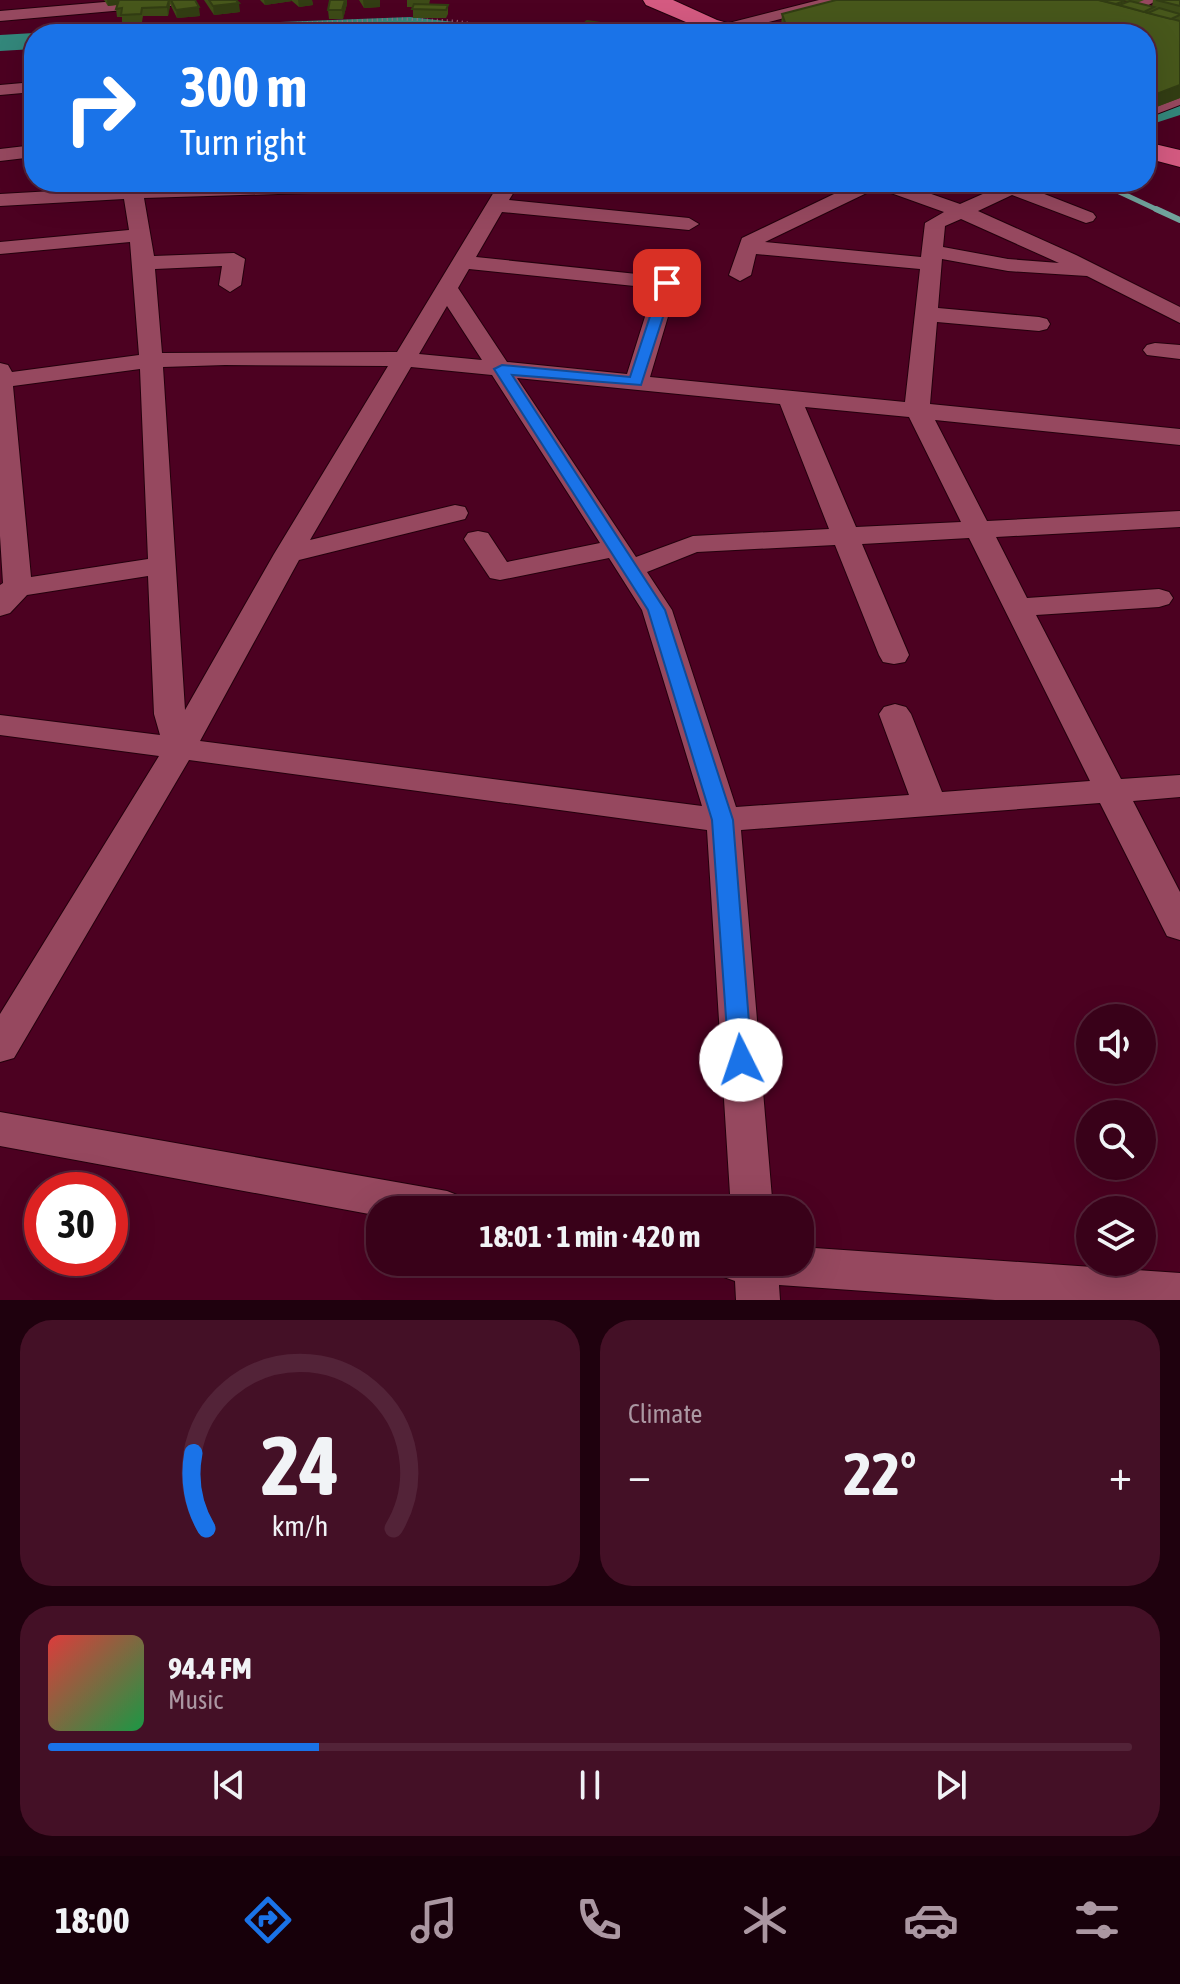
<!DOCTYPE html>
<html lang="en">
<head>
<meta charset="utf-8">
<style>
  body { margin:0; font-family:"Asap Condensed",sans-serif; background:#441026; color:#f1f3f6; height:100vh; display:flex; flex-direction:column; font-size:30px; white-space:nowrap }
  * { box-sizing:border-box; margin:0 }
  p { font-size:26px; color:#ab97a2 }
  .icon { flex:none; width:44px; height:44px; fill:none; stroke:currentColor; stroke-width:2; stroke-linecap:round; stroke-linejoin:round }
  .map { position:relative; height:1300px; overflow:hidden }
  .panel { display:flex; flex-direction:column; gap:20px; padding:20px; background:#1f010e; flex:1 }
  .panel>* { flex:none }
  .guide { position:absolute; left:24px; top:24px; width:1132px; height:168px; border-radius:32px; box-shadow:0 8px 32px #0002,0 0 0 2px #532338; background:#1a73e8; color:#fff; overflow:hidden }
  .fabs { position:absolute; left:1076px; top:1004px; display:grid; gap:16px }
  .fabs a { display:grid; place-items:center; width:80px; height:80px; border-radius:50%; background:#390119; box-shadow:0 8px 32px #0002,0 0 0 2px #532338; font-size:40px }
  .speed { position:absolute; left:24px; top:1172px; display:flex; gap:16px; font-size:40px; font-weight:700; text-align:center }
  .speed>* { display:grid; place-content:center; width:104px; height:104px; border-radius:50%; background:#390119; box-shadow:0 8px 32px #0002,0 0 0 2px #532338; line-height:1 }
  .speed .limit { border:12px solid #d22; background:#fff; color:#111 }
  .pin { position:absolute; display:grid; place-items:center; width:68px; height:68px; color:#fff; margin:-34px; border-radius:16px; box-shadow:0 4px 12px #0006 }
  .me { position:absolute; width:88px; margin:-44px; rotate:356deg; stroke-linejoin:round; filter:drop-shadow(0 0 6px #0008) }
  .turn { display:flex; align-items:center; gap:28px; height:168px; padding:0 24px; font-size:36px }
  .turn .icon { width:104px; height:104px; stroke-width:2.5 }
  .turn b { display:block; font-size:56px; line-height:68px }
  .big { font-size:60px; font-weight:700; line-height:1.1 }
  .panel .tile { flex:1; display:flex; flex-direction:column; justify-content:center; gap:12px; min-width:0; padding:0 28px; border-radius:32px; background:#441026 }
  .panel .dial { align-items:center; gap:0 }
  .dial svg { height:208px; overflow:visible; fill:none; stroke:#532338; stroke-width:7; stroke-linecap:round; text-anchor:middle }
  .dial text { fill:#f1f3f6; stroke:none }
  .song { display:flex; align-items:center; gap:24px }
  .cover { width:96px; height:96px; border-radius:12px; background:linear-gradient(135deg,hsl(0 70% 55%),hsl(140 70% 35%)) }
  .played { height:8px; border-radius:4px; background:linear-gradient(90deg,#1a73e8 25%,#532338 25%) }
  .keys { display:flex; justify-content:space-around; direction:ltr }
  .heat { display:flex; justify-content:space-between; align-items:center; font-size:44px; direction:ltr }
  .panel .tiles { flex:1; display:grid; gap:20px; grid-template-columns:1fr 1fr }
  .tile:last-child { grid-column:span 2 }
  .trip { position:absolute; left:366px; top:1196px; width:448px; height:80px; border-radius:32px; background:#390119; box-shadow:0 8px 32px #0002,0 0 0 2px #532338; font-weight:700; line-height:80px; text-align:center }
  .tabs { display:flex; height:128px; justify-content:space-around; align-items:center; background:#17000a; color:#ab97a2 }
  .tabs .icon { width:56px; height:56px }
  .tabs .on { color:#1a73e8 }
  .tabs b { font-size:36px; color:#f1f3f6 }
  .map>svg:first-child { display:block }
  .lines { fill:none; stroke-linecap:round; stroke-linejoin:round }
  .stream-far1 { stroke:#70a29c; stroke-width:5 }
  .stream { stroke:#70a29c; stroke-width:6 }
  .river { fill:#33877b; fill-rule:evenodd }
  .minor-casing { stroke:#24010d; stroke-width:2 }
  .highway-casing { stroke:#24010d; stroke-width:2 }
  .path { stroke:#9f6a7e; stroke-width:3; stroke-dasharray:1 4; stroke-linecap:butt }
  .minor { fill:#96485f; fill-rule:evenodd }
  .highway { fill:#d45a81; fill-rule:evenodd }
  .wall { fill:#3d4b17 }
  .shaded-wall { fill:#323d13 }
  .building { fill:#47571b; stroke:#323d13; stroke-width:2 }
  .route { fill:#1a73e8; stroke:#114b97; stroke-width:2 }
</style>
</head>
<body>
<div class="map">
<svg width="1180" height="1300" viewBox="0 0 1180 1300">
  <rect width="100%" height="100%" fill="#4c0121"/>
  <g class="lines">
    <!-- stream-far1 -->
    <path class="stream-far1" d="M1098,182L1160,211"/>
    <!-- stream -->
    <path class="stream" d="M1156,209L1180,220"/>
    <!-- river -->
    <g class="river">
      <path d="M410,17L499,27L508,29L511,34L410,31L136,34L139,29L148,27Z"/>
      <path d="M34,33V49L0,51V35Z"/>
      <path d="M1180,97V115L1146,126V108Z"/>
    </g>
    <!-- minor casing -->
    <g class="minor-casing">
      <g id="minor">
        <path d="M128,0H189L181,5L0,21V11Z"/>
        <path d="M819,0H846L843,3L722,34H695L697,31Z"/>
        <path d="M1136,0H1158L1139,10H1127V4Z"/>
        <path d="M34,82V92L0,95V85Z"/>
        <path d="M1180,94V105L1146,118V107Z"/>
        <path d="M34,145V157L0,161V149Z"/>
        <path d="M122,182H142V186L483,182L473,188L144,198L154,256L234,253L245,259L241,285L230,292L219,285L222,266L155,269L162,353L397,352L500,182H520L509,200L689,218L699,224L689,230L502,212L476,257L675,278L678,283L650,377L905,402L920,269L756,254L751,275L740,281L729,275L742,238L859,182H897L960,204L1010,182H1036L1029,188L1093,213L1096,217L1093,221L1086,223L1012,195L978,211L1076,255L1180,307V323L1087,276L1008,271L942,259L938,308L1039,317L1047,319L1050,324L1047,329L1039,331L937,322L930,404L1180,429V445L935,420L987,521L1180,511V527L996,537L1027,598L1159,589L1169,592L1173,598L1169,604L1159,607L1036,615L1121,779L1180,775V797L1133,801L1180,892V940L1167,936L1100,803L741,830L773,1210H731L707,830L189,760L14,1058L0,1062V1014L159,756L0,735V715L160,735L154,714L148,576L27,595L10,613L0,616V585L3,583L0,536V363L8,365L12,372L139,355L130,242L0,254V242L129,230L124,199L0,206V194L123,187ZM877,188L944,212L925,223L921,257L765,242ZM961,219L1059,263L1008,259L943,247L945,226ZM469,269L654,288L627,374L507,362L458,288ZM447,306L482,360L419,354ZM225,365L388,366L274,554L185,710L163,367ZM411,367L492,375L600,543L507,562L488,533L478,531L468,533L464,539L490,578L500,580L609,558L642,610L702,806L200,741L299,560L465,519L468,513L465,507L455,505L310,540ZM140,369L148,559L31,577L13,386ZM517,378L780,404L829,529L693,536L636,557ZM805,407L909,417L961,522L856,527ZM969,538L1090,781L942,792L911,714L906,707L895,704L884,707L879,714L909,795L736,807L672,610L647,572L697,552L835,545L879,655L883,662L894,664L905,662L909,655L862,544Z"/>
        <path d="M1155,343L1180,345V359L1147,355L1143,350L1147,345Z"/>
        <path d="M0,1112L447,1191L462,1197L468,1210H380V1216L0,1146Z"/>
        <path d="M800,1247L1180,1273V1300H995L779,1285L780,1300H736L735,1281L721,1276L714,1262H800Z"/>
      </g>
    </g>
    <!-- highway casing -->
    <g class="highway-casing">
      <g id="highway">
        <path d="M643,0H673L717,20L748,29L752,34H714L646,5Z"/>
        <path d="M1146,142L1180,150V167L1146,158Z"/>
      </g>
    </g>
    <!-- path -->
    <path class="path" d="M107,31L401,19L455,21L541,34"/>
    <!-- minor -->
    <use href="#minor" class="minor"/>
    <!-- highway -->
    <use href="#highway" class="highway"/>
  </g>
  <!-- wall -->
  <g class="wall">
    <path d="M104,0H195L200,16L177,18L170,4L168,16H143L142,22L122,23V17H117L116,9L118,5L108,6Z"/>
    <path d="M204,0H236L240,12L214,15Z"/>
    <path d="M260,0H312L313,5L299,7L292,1L265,5Z"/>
    <path d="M330,0H350H347V4L343,19H329L328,10Z"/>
    <path d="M359,0H380V7L364,8Z"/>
    <path d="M407,0H430L429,5H448V14L446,18H413V7H407Z"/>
    <path d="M1122,0H1144L1137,3L1152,7L1153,0H1180V98L1146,111V34H784L781,27L782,14L1124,1V3L1128,2Z"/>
    <path d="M577,29L663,34H577Z"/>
  </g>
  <!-- shaded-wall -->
  <g class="shaded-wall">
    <path d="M107,0H128L129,3L108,6Z"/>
    <path d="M169,0L170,7L168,16L167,7Z"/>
    <path d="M264,0H292V1L265,5Z"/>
    <path d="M298,0H312L313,5L299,7Z"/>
    <path d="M334,0H350H347V4L343,19L342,10Z"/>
    <path d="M363,0H380V7L364,8Z"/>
    <path d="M239,3L240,12L214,15L213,6Z"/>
    <path d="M199,7L200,16L177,18L176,10Z"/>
    <path d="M1180,85V98L1146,111V98Z"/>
  </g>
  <!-- building -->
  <g class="building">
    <path d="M119,0H169L167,7L142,8L141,14L121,15L122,8L116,9Z"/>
    <path d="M171,0H195L199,7L176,10Z"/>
    <path d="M209,0H236L239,3L213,6Z"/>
    <path d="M330,0H345L342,10H328Z"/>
    <path d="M836,0H1099L1180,21V85L1146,98V34H819L786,25L782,14Z"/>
    <path d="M1099,0H1121L1124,1L1116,4Z"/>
    <path d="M1156,0H1180V6Z"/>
    <path d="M1130,1L1154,7L1144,12L1119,5Z"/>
    <path d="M414,4L448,5L446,10L412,9Z"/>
    <path d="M1159,8L1180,14V15L1171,19L1148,13Z"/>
    <path d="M587,21L663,32L661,34H612L577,29Z"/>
  </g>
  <!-- route -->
  <path class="route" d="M667,279L674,283L641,385L512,375L665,610L733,820L752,1060L749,1067L741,1070L732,1067L729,1060L712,820L648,610L494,369L502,365L630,377L661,283Z"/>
</svg>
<div class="fabs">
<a><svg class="icon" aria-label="sound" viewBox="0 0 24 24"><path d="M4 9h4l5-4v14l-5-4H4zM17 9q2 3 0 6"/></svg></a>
<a><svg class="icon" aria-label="search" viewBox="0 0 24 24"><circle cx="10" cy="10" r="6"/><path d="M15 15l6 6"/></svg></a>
<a><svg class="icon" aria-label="layers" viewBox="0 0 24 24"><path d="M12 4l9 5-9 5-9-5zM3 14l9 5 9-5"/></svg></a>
</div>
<div class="speed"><div class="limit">30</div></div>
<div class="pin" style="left:667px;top:283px;background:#d93025"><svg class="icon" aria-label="arrive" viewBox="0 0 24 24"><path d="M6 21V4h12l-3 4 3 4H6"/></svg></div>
<svg class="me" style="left:741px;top:1060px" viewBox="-20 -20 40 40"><circle r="19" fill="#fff"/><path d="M0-13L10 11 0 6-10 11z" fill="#1a73e8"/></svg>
<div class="trip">18:01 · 1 min · 420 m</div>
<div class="guide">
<div class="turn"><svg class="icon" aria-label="right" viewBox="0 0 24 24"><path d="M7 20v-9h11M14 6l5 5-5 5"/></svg><div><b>300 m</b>Turn right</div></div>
</div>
</div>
<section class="panel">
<div class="tiles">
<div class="tile dial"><svg viewBox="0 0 100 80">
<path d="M14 69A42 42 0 1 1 86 69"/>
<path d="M14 69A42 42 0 0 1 9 40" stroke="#1a73e8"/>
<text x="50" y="56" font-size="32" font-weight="700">24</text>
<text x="50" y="72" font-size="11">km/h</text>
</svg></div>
<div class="tile"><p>Climate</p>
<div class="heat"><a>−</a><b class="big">22°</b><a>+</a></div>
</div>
<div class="tile">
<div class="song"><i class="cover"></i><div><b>94.4 FM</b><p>Music</p></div></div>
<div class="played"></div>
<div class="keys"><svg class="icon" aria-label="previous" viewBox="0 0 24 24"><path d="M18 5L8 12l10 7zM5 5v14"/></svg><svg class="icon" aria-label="pause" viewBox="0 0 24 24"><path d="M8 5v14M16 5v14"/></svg><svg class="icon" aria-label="next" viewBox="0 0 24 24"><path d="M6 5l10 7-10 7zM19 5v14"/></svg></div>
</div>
</div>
</section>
<nav class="tabs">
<b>18:00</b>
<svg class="icon on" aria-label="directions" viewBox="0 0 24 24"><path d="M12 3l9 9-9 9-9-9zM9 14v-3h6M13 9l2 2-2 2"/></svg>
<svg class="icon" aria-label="music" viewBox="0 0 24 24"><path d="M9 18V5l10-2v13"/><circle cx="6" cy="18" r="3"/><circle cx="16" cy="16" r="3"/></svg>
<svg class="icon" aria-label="phone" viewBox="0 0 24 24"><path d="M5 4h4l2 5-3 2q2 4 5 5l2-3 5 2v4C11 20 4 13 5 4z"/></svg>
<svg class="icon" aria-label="climate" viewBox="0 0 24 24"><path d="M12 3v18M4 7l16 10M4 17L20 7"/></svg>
<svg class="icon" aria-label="car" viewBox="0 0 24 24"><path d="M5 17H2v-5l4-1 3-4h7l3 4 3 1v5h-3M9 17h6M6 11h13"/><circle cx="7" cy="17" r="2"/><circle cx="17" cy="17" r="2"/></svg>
<svg class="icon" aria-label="filters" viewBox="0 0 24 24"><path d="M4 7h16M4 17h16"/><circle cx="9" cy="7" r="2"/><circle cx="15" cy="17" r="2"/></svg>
</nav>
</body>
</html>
